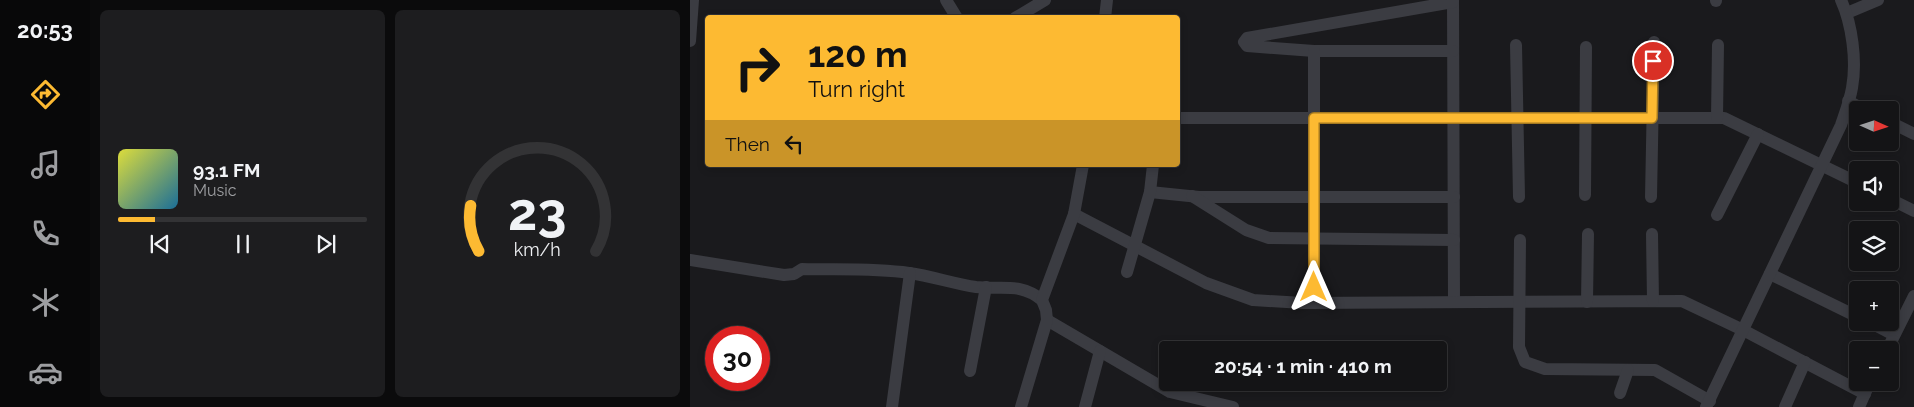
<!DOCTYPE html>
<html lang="en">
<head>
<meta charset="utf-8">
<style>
  body { margin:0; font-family:Raleway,sans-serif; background:#1d1d1f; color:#f1f3f6; height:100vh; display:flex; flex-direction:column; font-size:19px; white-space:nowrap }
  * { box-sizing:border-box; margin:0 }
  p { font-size:16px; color:#9d9ea1 }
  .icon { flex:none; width:28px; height:28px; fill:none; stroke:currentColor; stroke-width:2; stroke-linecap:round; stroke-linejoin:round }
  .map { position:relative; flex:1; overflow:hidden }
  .panel { display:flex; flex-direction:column; gap:10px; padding:10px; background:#0b0b0c; width:600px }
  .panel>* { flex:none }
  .top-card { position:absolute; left:15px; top:15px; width:475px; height:152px; border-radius:5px; box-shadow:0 2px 8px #0003,0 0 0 1px #333335; background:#fdba32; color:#111; overflow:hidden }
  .needle { width:32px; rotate:93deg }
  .buttons { position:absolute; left:1159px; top:101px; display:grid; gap:10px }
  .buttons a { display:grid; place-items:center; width:50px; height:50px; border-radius:5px; background:#141416; box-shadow:0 2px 8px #0003,0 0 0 1px #333335; font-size:25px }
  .speed { position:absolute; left:15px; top:326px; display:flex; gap:10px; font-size:25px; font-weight:700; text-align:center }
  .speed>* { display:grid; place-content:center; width:65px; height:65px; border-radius:50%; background:#141416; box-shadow:0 2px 8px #0003,0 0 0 1px #333335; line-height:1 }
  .speed .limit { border:8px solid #d22; background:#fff; color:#111 }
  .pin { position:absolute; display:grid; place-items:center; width:42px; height:42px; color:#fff; margin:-21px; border:2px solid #fff; border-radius:50%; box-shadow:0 1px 5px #0007 }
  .me { position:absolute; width:55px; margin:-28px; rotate:0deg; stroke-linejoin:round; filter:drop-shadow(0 0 4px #0008) }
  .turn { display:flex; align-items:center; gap:18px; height:105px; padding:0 20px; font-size:22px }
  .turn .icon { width:65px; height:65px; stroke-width:2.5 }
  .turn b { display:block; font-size:35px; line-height:42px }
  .then { display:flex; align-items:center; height:48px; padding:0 20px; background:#0003; gap:10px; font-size:19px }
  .panel .card { flex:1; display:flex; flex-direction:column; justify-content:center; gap:8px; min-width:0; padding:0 18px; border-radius:8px; background:#1d1d1f }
  .panel .dial { align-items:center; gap:0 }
  .dial svg { height:130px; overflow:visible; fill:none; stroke:#333335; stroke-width:7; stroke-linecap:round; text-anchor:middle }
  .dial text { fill:#f1f3f6; stroke:none }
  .song { display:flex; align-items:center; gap:15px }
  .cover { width:60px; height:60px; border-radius:8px; background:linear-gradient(135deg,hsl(60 70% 55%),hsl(200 70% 35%)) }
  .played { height:5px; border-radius:2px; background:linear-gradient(90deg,#fdba32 15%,#333335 15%) }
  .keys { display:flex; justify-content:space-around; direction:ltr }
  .panel .tiles { flex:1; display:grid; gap:10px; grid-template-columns:repeat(2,1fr) }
  .trip { position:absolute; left:469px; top:341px; width:288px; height:50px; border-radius:5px; background:#141416; box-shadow:0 2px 8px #0003,0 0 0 1px #333335; font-weight:700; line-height:50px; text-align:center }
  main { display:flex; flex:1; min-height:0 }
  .tab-bar { display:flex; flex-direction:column; width:90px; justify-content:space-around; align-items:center; background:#080809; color:#9d9ea1 }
  .tab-bar .icon { width:35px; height:35px }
  .tab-bar .active { color:#fdba32 }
  .tab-bar b { font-size:22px; color:#f1f3f6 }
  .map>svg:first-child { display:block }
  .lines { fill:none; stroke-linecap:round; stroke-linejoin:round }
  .minor { stroke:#3b3c42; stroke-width:12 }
  .route-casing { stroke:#a47920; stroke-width:12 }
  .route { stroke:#fdba32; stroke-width:9 }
</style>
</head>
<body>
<main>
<nav class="tab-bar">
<b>20:53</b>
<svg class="icon active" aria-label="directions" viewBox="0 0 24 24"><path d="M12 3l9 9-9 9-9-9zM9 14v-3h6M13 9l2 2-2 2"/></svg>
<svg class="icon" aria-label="music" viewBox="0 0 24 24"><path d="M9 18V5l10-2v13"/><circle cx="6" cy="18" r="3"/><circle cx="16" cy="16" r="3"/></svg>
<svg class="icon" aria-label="phone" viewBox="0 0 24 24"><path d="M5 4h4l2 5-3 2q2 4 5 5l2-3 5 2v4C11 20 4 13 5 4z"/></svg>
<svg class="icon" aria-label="climate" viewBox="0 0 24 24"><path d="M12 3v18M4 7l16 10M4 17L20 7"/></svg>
<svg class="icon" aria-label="car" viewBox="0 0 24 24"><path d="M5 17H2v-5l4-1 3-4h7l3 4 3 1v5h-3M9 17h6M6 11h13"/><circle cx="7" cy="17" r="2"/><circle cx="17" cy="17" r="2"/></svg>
</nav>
<section class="panel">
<div class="tiles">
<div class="card">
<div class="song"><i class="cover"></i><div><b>93.1 FM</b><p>Music</p></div></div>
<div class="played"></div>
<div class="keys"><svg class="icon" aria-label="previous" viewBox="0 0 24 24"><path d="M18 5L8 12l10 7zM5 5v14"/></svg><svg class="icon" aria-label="pause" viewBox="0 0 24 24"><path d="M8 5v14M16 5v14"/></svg><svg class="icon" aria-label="next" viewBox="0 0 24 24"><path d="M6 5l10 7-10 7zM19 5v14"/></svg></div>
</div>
<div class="card dial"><svg viewBox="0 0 100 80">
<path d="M14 69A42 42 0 1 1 86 69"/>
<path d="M14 69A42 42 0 0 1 9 41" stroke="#fdba32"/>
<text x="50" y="56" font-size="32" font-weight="700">23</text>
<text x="50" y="72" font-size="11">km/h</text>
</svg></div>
</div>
</section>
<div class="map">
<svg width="1224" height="407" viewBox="0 0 1224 407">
  <rect width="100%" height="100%" fill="#1a1a1d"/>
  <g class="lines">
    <!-- minor -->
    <g class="minor">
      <path d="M256,0L267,18"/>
      <path d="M763,0L764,302"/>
      <path d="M1026,1V0"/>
      <path d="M763,2L557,38L554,42L557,46L624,51H763"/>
      <path d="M1157,13L1188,0"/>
      <path d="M325,18L355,0"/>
      <path d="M415,18L417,0"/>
      <path d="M0,41L3,0"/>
      <path d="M826,45L829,197"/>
      <path d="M624,51V303"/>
      <path d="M1158,101L1175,110"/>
      <path d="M488,118H1034L1168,183"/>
      <path d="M1027,118L1028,45"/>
      <path d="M1200,122L1224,134"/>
      <path d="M460,192L509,197H764"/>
      <path d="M895,195L896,47"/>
      <path d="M502,196L556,230L579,238L764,240"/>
      <path d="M961,197L964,42"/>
      <path d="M1200,199L1224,211"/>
      <path d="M384,214L516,283L563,300L613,303L992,301L1053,330L1175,394"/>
      <path d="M1027,215L1068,134"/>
      <path d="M962,234L963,301"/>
      <path d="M830,240L829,347L835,362L855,369L965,370L1020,401"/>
      <path d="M0,260L94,275L104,274L112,269C148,270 184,268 219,273C241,276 265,284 286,287C312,290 330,282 352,300"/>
      <path d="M437,272L460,192L463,165"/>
      <path d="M1080,274L1168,317"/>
      <path d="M897,302L898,234"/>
      <path d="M357,320L480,392L543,407"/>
      <path d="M1179,322L1204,335"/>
      <path d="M1197,350L1224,296"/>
      <path d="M280,371L296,287"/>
      <path d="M930,393L938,370"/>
      <path d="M202,407L220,273"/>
      <path d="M331,407L357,320L356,310L352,300L384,214L393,165"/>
      <path d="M395,407L410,351"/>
      <path d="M1016,407L1151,125C1155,113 1160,100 1162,88C1167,61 1162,24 1151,0"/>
      <path d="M1095,407L1115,362"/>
      <path d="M1169,407L1180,382"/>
    </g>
  </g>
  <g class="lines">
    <!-- route casing -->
    <g class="route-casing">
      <path id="route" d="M624,287V118H962L963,61"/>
    </g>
    <!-- route -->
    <use href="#route" class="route"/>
  </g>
</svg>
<div class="buttons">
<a><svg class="needle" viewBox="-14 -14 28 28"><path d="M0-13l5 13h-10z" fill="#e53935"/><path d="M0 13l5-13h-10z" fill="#9d9ea1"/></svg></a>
<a><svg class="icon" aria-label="sound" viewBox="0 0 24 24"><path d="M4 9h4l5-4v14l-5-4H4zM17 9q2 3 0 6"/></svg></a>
<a><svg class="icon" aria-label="layers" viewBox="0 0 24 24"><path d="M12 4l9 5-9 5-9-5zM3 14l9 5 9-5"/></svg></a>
<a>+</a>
<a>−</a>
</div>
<div class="speed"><div class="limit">30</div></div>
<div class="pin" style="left:963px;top:61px;background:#d93025"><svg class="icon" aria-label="arrive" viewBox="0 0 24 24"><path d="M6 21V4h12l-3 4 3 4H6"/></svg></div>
<svg class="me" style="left:624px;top:287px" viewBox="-20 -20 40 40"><path d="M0-17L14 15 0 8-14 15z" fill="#fdba32" stroke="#fff" stroke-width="4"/></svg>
<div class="trip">20:54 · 1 min · 410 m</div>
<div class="top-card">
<div class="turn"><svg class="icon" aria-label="right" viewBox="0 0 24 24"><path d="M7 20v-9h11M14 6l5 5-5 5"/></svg><div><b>120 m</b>Turn right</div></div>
<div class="then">Then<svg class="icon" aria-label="left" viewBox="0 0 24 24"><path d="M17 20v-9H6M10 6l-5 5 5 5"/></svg></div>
</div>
</div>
</main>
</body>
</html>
